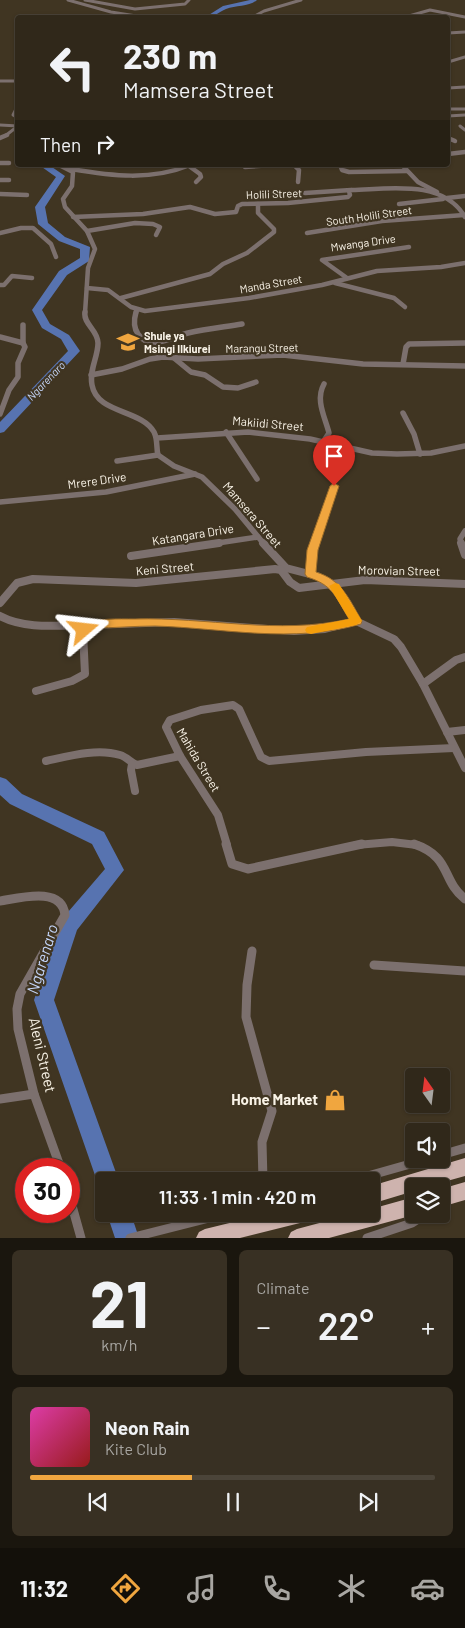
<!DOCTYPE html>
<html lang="en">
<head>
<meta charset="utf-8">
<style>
  body { margin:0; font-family:Barlow,sans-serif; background:#383023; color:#f1f3f6; height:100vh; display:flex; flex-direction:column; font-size:19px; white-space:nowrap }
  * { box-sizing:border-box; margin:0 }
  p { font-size:16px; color:#a8a6a2 }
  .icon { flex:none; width:28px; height:28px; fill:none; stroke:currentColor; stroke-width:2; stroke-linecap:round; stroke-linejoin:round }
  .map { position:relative; height:1238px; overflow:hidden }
  .side { display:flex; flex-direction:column; gap:12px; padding:12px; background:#1a160e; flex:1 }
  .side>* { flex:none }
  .hud { position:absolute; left:15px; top:15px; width:435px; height:152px; border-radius:5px; box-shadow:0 1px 4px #0004,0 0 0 1px #4b4439; background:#30281a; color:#f1f3f6; overflow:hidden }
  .needle { width:32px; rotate:346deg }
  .tools { position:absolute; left:405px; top:1068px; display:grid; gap:10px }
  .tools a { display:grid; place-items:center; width:45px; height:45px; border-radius:5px; background:#30281a; box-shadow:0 1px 4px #0004,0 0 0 1px #4b4439; font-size:25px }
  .speed { position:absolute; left:15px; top:1158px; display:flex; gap:10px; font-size:25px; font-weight:700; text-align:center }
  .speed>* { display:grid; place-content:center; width:65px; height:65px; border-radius:50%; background:#30281a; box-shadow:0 1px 4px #0004,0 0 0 1px #4b4439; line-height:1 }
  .speed .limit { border:8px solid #d22; background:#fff; color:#111 }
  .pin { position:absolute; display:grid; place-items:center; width:42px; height:42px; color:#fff; margin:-51px -21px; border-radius:50% 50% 50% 0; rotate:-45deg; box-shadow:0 0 5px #0007 }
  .pin .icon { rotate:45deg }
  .me { position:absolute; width:55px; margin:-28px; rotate:73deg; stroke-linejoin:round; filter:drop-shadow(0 0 4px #0008) }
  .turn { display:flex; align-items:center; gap:18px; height:105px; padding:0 25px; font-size:22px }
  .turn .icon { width:65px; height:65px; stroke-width:2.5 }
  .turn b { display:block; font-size:35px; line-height:42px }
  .then { display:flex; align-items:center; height:48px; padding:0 25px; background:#0003; gap:10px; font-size:19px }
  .big { font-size:38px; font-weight:600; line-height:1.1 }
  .side .widget { flex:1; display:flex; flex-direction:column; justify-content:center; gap:8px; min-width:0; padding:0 18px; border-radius:8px; background:#383023 }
  .side .dial { align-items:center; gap:0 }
  .dial b { font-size:65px; line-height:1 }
  .song { display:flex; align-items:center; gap:15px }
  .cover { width:60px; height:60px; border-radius:8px; background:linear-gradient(135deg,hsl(320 70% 55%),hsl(0 70% 35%)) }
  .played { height:5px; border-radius:2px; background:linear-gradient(90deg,#f0a63f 40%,#4b4439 40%) }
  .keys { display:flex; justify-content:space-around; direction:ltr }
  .heat { display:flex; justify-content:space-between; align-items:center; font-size:28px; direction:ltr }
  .side .tiles { flex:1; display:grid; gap:12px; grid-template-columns:1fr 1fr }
  .widget:last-child { grid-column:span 2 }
  .trip { position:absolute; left:95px; top:1172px; width:285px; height:50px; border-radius:5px; background:#30281a; box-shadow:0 1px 4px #0004,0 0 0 1px #4b4439; font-weight:600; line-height:50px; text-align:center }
  .tab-bar { display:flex; height:80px; justify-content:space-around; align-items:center; background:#13100a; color:#a8a6a2 }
  .tab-bar .icon { width:35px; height:35px }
  .tab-bar .current { color:#f0a63f }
  .tab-bar b { font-size:22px; color:#f1f3f6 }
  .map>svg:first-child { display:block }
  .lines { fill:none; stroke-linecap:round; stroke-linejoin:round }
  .river { fill:#5773b0; fill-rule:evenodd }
  .minor-far4 { stroke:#7c706e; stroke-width:3 }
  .minor-far3 { stroke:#7c706e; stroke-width:4.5 }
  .minor-far2 { stroke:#7c706e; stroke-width:5.5 }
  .minor-far1 { stroke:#7c706e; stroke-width:8 }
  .minor { stroke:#7c706e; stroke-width:9 }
  .trunk { fill:#ceb3ae; fill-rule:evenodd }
  .route { fill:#f0a63f; stroke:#9c6c29 }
  .slow { fill:#f59e0b }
  .labels { text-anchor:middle; stroke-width:4.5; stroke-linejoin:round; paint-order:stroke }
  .far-street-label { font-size:11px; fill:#f9f3e7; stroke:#403522 }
  .far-poi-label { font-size:11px; font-weight:bold; fill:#f9f3e7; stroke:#403522; text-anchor:start }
  .far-water-label { font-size:11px; font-style:italic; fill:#c5d6f9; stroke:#403522 }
  .street-label { font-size:12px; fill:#f9f3e7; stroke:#403522 }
  .near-street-label { font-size:15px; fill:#f9f3e7; stroke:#403522 }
  .near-poi-label { font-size:15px; font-weight:bold; fill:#f9f3e7; stroke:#403522; text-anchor:end }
  .near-water-label { font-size:16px; font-style:italic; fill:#c5d6f9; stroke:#403522 }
</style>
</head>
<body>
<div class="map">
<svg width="465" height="1238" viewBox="0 0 465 1238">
  <rect width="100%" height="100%" fill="#403522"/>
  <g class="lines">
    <!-- river -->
    <g class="river">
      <path d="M250,0H257C249,7 236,5 226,9C217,13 214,18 204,18L223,6Z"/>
      <path d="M39,165H49L65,176L45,207L48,223L65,237L90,247L89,261L67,275L42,310L50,324L69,335L80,351L4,432L0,433V422L68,351L61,339L42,328L32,310L59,271L80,258V249L59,241L38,224L35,207L56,177Z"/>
      <path d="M0,777L6,779L22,794L104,832L124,870L77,930L54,1000L119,1181H104V1191L100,1189L97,1181L34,1000L62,919L105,869L92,844L10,804L0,795Z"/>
      <path d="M107,1214H131L139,1238H115Z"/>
    </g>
    <!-- minor-far4 -->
    <g class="minor-far4">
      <path d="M68,0L111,12L149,18"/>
      <path d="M85,0L135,9L185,4L189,0"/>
      <path d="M251,18L264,11L301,0"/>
      <path d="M402,18L430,10L465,17"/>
      <path d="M448,33L465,32"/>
      <path d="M448,62L465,57"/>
      <path d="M0,81H18"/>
      <path d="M448,88L465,87"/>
      <path d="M17,107L13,115L18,118"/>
      <path d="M448,109H465"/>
      <path d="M448,116L465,115"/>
      <path d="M0,125L18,126"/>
      <path d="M460,126L465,130"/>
      <path d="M5,136L18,126"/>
    </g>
    <!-- minor-far3 -->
    <g class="minor-far3">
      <path d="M0,138L7,135"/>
      <path d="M448,138L455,141"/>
      <path d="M448,154L465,152"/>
      <path d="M0,163H9"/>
      <path d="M59,165L73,172L72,186L63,199L65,207L87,231L95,249L88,268L85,313"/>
      <path d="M294,165L299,170L298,182"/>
      <path d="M340,165L342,170L349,172L407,171"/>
      <path d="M402,165L418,182L437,192"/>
      <path d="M189,166L200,174L201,177L196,182"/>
      <path d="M245,167L272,165"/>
      <path d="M71,169C112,176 151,181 190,165"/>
      <path d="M0,180H9"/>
      <path d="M305,193L351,190"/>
      <path d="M0,194L27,195"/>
      <path d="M447,198L465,196"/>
      <path d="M399,204L443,199"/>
      <path d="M73,217L143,214L190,207L215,214L236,212L238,206L242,204L288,203L348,197L350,195L349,191L352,190C389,189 443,179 465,217"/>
      <path d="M87,231L135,223L153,224L160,227L156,235"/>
      <path d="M0,233L21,228H33L51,244L56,257"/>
      <path d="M307,233L382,221L464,215"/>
      <path d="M347,278L322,260L409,247"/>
      <path d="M335,283L394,298L405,307"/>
      <path d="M0,285H4L12,276L32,278"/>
      <path d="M87,288L108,290L131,307L145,311L249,298L322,285L377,271L441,267L465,263"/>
      <path d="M121,298L210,274L223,264L247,253L274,232V229L258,213V204"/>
      <path d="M136,313L137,310"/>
    </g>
    <!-- minor-far2 -->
    <g class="minor-far2">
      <path d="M85,312C83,324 98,330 98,343C98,357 89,370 92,385C97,414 141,409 154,432C158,440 156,447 158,455L174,466L202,477L235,509L264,544"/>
      <path d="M136,312C134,319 133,327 138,334C149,351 173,337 188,333C206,329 224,327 242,324"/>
      <path d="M23,325V343"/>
      <path d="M0,337L23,343L25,347L18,363V377L9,390L0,414"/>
      <path d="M174,358L191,372L205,375L223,387L238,388L256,382"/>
      <path d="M403,364L406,347L409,344L465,343"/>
      <path d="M91,375L122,369L150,359L163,357L198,359L283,355L363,364L465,366"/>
      <path d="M403,413L414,434L420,454"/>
      <path d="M226,432L257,479"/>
      <path d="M157,438L248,432L310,439L372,453L397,454L431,453L465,446"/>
      <path d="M323,442L329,433C325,417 315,400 324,384"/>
      <path d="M117,461L158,455"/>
      <path d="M0,502L106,492L195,474"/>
      <path d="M211,544L258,537"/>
      <path d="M315,544L334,486"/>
      <path d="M462,544L460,539L465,531"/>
    </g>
    <!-- minor-far1 -->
    <g class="minor-far1">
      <path d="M263,543L286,568L317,576L334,585L356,621L394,639L401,647L423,684L465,768"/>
      <path d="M461,543L465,555"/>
      <path d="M131,556L219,543"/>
      <path d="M311,574L315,543"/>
      <path d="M0,603L17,583L33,579L136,583L275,569L281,570L290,582L299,588L365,580L465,584"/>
      <path d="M0,616C26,630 60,625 88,625"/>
      <path d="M423,684L456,660L465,657"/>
      <path d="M36,691L72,681L85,674L83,632L84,628L89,625L174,622L294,631L325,629L356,621"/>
      <path d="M447,732L465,730"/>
      <path d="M46,761C69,756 97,748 120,755C127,757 131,763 137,765L180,756"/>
      <path d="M132,764L131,770L135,791"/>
      <path d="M227,845L218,815L180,756L166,727L170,720L201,710L233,705L239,709L261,757L269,761L366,752L454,748"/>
      <path d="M356,845L392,842L417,845"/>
    </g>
    <!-- minor -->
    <g class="minor">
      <path d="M226,844L232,864L248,869L362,844"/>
      <path d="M414,844C452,857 441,880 465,899"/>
      <path d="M0,901C20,898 62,886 65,915L20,994L17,1009L18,1029L34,1094L61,1169"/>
      <path d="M252,951L247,985L246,1017L272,1111L262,1142L263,1181"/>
      <path d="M374,965L465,971"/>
      <path d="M0,1099L34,1094"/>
      <path d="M441,1155L465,1148"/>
      <path d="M350,1181L428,1159"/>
      <path d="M69,1195L81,1238"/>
      <path d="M130,1238L225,1214"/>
      <path d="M367,1238L412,1223L426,1214"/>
    </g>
    <!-- trunk -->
    <g class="trunk">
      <path d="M465,1158V1176L429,1186H414V1191L371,1204V1186Z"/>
      <path d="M465,1182V1200L441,1207V1189Z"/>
      <path d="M414,1197V1214H416L414,1215L329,1238H288L291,1232L297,1229L353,1214H371V1209Z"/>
      <path d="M266,1214H309L306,1220L300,1223L240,1238H196L199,1232L205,1229Z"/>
    </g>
  </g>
  <!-- route -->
  <path class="route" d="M334,483L339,486L318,550L316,572C342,580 349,599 362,621L361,624C293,644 223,628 155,626C134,626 114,628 93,628L88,633H80L78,630L81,624C98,618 117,619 135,619C206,617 279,635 349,619C335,596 333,585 307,577L305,574L307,550L330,486Z"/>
  <!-- slow -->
  <path class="slow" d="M335,583L339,584L362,621L356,625L311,634L307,633L305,630L307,627L349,619L329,586Z"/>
  <!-- icons -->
  <defs>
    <g id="school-bare" transform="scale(1.725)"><path d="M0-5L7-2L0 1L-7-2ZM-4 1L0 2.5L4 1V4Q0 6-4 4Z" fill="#f0a63f" stroke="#403522" stroke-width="2.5" paint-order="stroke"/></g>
    <g id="shop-bare" transform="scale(1.725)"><path d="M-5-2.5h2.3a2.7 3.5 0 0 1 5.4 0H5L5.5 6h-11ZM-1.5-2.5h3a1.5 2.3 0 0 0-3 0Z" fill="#f0a63f" stroke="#403522" stroke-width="2.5" paint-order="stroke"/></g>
  </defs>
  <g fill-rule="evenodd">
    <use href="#school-bare" x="128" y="342"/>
    <use href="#shop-bare" x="335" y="1100"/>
  </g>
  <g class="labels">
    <!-- far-street labels -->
    <g class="far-street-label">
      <text transform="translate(274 194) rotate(-2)" y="4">Holili Street</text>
      <text transform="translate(369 216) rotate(-8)" y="4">South Holili Street</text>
      <text transform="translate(363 243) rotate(-8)" y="4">Mwanga Drive</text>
      <text transform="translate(271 284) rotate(-10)" y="4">Manda Street</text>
      <text transform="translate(262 348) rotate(-1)" y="4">Marangu Street</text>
    </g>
    <!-- far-poi labels -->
    <g class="far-poi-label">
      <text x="144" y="340">Shule ya<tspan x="144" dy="13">Msingi Ilkiurei</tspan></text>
    </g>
    <!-- far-water labels -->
    <g class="far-water-label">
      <text transform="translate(46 381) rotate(-46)" y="4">Ngarenaro</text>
    </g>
    <!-- street labels -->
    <g class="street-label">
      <text transform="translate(268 424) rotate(5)" y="4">Makiidi Street</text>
      <text transform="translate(97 481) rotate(-8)" y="4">Mrere Drive</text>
      <text transform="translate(252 515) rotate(49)" y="4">Mamsera Street</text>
      <text transform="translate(193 535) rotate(-9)" y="4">Katangara Drive</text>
      <text transform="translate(165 569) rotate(-5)" y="4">Keni Street</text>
      <text transform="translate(399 571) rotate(1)" y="4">Morovian Street</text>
      <text transform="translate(198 760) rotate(59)" y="4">Mahida Street</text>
    </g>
    <!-- near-street labels -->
    <g class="near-street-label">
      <text transform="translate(42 1055) rotate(77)" y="5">Aleni Street</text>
    </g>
    <!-- near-poi labels -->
    <g class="near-poi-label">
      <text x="318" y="1105">Home Market</text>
    </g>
    <!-- near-water labels -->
    <g class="near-water-label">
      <text transform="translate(42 959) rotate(-73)" y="6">Ngarenaro</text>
    </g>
  </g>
</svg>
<div class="tools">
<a><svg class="needle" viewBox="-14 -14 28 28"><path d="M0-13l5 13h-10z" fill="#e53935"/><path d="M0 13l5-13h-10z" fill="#a8a6a2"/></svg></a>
<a><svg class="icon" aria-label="sound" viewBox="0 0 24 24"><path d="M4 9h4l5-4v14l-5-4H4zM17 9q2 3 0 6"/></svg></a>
<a><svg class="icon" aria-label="layers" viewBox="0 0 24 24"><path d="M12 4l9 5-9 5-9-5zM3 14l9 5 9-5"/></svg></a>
</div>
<div class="speed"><div class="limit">30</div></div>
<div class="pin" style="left:334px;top:486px;background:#d93025"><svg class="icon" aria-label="arrive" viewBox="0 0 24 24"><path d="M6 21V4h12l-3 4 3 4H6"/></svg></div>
<svg class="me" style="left:84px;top:630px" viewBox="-20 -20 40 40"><path d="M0-17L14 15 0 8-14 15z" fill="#f0a63f" stroke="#fff" stroke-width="4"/></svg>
<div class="trip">11:33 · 1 min · 420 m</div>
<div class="hud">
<div class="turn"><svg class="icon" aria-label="left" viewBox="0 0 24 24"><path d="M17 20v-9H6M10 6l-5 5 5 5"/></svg><div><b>230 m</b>Mamsera Street</div></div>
<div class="then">Then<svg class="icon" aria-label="right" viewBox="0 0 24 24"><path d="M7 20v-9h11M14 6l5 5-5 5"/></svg></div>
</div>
</div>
<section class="side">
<div class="tiles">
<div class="widget dial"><b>21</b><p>km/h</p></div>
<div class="widget"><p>Climate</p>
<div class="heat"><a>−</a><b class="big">22°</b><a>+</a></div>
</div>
<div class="widget">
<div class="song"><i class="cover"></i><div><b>Neon Rain</b><p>Kite Club</p></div></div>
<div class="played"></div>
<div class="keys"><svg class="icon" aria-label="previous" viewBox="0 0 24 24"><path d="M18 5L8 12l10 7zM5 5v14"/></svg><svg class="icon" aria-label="pause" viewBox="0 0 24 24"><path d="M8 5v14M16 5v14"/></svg><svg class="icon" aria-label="next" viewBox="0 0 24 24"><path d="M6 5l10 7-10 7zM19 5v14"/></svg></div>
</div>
</div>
</section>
<nav class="tab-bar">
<b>11:32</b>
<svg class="icon current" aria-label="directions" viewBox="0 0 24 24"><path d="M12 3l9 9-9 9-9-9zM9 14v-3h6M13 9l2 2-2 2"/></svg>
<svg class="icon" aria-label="music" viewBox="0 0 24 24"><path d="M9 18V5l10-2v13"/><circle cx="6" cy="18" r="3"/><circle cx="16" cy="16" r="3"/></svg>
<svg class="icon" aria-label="phone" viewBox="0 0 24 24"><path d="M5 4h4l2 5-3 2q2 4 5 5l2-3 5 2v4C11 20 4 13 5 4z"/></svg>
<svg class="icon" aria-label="climate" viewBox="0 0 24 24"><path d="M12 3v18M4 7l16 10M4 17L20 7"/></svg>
<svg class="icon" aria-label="car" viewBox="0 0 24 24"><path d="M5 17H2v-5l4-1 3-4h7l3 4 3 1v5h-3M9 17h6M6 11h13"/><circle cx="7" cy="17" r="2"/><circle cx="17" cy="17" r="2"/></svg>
</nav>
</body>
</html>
